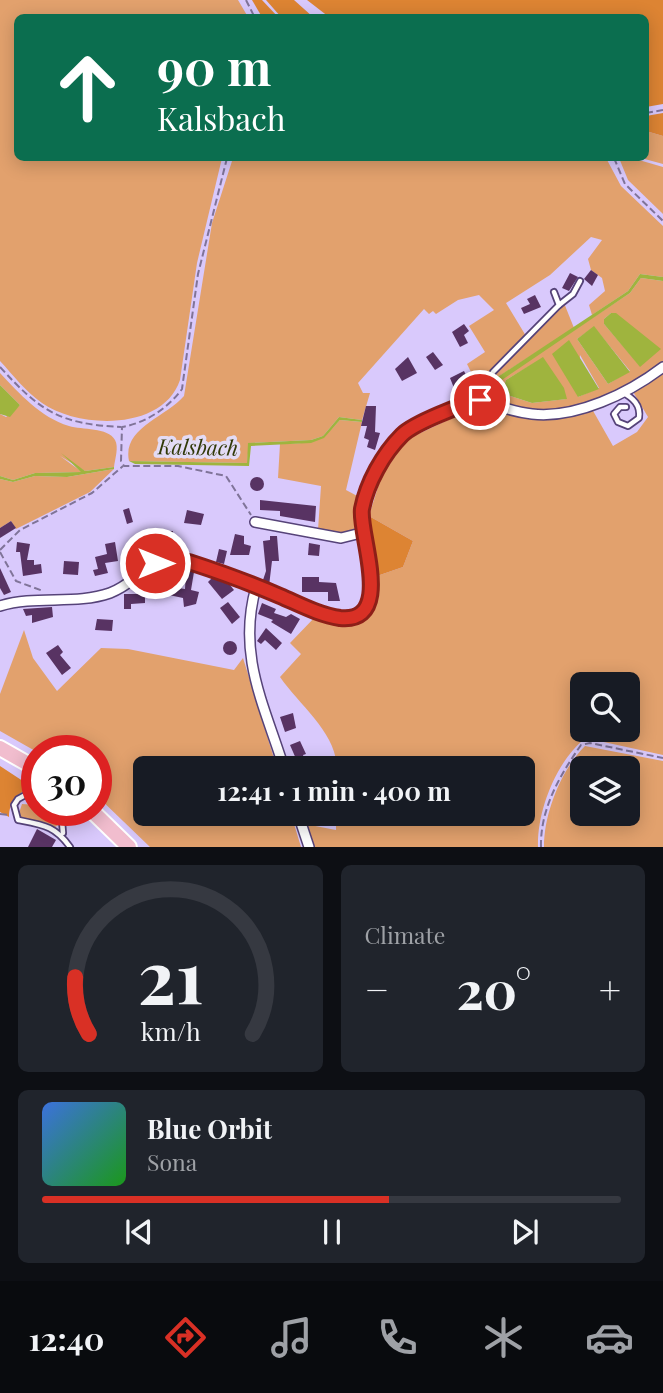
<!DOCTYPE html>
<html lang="en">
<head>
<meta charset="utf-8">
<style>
  body { margin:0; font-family:"Playfair Display",serif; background:#20242c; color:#f1f3f6; height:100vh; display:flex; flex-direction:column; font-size:26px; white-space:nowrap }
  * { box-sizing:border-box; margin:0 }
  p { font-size:23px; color:#9ea1a6 }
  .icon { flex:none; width:38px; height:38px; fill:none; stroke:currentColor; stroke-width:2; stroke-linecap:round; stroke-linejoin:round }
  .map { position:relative; height:847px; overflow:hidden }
  .drawer { display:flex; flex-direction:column; gap:18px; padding:18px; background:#0d0f14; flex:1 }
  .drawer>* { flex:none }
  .top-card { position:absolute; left:14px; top:14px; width:635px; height:147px; border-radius:10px; box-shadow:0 4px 18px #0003; background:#0b6e4f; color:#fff; overflow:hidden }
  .controls { position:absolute; left:570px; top:672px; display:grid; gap:14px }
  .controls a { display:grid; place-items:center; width:70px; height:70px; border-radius:10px; background:#171b24; box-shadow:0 4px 18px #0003; font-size:35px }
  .speed { position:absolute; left:21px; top:735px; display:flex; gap:14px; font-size:35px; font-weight:700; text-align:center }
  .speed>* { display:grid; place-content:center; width:91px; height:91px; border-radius:50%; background:#171b24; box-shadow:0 4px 18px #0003; line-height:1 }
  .speed .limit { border:10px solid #d22; background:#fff; color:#111 }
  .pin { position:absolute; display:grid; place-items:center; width:60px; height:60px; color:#fff; margin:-30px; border:4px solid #fff; border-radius:50%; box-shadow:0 2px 7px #0007 }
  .me { position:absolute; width:77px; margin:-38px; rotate:90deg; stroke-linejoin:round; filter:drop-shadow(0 0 5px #0008) }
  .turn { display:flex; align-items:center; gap:24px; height:147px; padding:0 28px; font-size:32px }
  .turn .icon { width:91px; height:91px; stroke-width:2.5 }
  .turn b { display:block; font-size:49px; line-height:60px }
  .big { font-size:52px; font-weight:700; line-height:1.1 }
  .drawer .widget { flex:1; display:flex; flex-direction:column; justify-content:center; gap:10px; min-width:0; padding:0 24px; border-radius:10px; background:#20242c }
  .drawer .dial { align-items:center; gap:0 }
  .dial svg { height:182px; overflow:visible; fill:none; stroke:#363941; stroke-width:7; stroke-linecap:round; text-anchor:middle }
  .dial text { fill:#f1f3f6; stroke:none }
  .song { display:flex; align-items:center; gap:21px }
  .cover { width:84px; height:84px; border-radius:10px; background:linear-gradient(135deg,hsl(220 70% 55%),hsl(120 70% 35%)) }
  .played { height:7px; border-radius:4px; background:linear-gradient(90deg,#d93025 60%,#363941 60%) }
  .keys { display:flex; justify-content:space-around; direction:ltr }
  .heat { display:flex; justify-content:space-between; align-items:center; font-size:38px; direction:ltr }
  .drawer .tiles { flex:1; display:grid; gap:18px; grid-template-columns:1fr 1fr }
  .widget:last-child { grid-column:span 2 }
  .trip { position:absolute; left:133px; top:756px; width:402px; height:70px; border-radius:10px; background:#171b24; box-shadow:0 4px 18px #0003; font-weight:700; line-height:70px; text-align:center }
  .menu { display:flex; height:112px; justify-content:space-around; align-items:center; background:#090b0e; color:#9ea1a6 }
  .menu .icon { width:49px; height:49px }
  .menu .active { color:#d93025 }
  .menu b { font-size:32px; color:#f1f3f6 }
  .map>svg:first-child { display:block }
  .green { fill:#e2a16d; fill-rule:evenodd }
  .forest { fill:#dd8433 }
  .water { fill:#9fb43e }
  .building { fill:#583363 }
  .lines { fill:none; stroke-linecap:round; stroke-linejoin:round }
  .lane-casing { stroke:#564379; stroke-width:8 }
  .street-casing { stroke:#564379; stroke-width:12 }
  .primary-casing { stroke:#fff; stroke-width:18 }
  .path { stroke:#807499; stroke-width:2; stroke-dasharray:7 3.5; stroke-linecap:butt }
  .lane { stroke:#fff; stroke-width:4.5 }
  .street { stroke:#fff; stroke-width:9 }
  .primary { stroke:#f1bdce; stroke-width:14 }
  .route-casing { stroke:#8d1f18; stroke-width:18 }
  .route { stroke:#d93025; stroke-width:12 }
  .labels { text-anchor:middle; stroke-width:7; stroke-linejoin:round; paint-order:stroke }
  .water-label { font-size:21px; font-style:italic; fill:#313908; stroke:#e3dbf5 }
</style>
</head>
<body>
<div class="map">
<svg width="663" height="847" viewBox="0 0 663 847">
  <rect width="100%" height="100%" fill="#d9c9fc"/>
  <!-- green -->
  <g class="green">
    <path d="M0,0H238L248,17L18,18V158H222L197,263L180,380C163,431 79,429 42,403C26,392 13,375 0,361Z"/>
    <path d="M646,131L663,136V164L641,158H646Z"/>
    <path d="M233,158H606L621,186L663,226V277L640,274L628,291L592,315L589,305L605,291L602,278L591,270L588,259L602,240L591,237L550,275L506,303L526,336L492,370L480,390L467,364L485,352L469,326L494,310L479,295L458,300L436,314L433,311L429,314L424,309L358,383L363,393H370L362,420L339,417L323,436L311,440L249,443L247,463L129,461C122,428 166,417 184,396L212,223Z"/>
    <path d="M619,158H632L663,167V214L628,180Z"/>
    <path d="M641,278L663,281V363C629,388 580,413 536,411C520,411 504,404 488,399L487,390L496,382L630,293ZM611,313L640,366L604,324V319ZM594,327L630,371L608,384L577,339ZM580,355L599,388L578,397ZM543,358L566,399L532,403L507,395L504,390L506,380Z"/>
    <path d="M564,303L574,328L490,382L494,373Z"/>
    <path d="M663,371V755L590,739L583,740C555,764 537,812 538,847H312L305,824L336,830V814H523V768H337C336,732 300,706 280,677L301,654L290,643L316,616C356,632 377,622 377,576L403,567L413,541L369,516L381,477L404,443L414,436L465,412L484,409L535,418L592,409L613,446L637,432L648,417L632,390ZM583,684H628V730H583Z"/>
    <path d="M0,373C20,394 40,417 69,426C82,430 108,427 115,440C119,447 115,459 114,467L85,471L60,456L82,472L35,473L13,480L0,476V414L6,417L20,405L0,385Z"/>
    <path d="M340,420L362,422L346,490L361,498L354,531L341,535L318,530L321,486L278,478L280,444C311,443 319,444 340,420Z"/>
    <path d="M114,469L90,492L16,529L11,521L0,528V479L13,482L35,476L67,477Z"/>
    <path d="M24,630L33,658L57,691L101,648L128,649L234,670L243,658L277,768H145V814H291L301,847H150L96,795V751L37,752L0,731V694Z"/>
    <path d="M585,746L663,761V847H544C544,813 561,770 585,746ZM583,768H628V814H583Z"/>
    <path d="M22,804L37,805V810H52L60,824L55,827L21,818L18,816Z"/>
  </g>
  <!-- forest -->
  <g class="forest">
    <path d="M252,0H262L278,17H262Z"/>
    <path d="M266,0H294L313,17H281Z"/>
    <path d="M307,0H663V104L646,107V18L329,17Z"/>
    <path d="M663,113V136L646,131V116Z"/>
    <path d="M369,516L413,541L403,567L377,576Z"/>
    <path d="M0,766L35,789C19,789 9,801 9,817L0,812Z"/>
  </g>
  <!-- water -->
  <g class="water">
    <path d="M640,274L663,277V281L641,278L630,293L487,390L490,382L628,291Z"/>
    <path d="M611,313H616L661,349L640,367L604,324V319Z"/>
    <path d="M594,326L630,372L608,384L577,339Z"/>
    <path d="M569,340L599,389L578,397L552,354Z"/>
    <path d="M543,357L564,388L567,399L532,403L507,395L504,386L506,380Z"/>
    <path d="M0,385L20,405L10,417L0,414Z"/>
    <path d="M339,417L362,420V422L340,420L324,438L311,443L251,446L249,466L135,464L129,461L247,463L248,443L311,440L323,436Z"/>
    <path d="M61,453L85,471L114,467V469L67,477L35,476L13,482L0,479V476L13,480L35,473L81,472Z"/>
  </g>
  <!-- building -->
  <g class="building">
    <path d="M591,270L598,275L592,286L584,279Z"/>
    <path d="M570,273L578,277L569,291L562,288Z"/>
    <path d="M535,295L541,307L524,314L521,308L530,304L527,299Z"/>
    <path d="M464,324L469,331L464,335L468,343L460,347L452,332Z"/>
    <path d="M433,352L443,365L435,370L426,357Z"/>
    <path d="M408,357L417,373L402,381L395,369Z"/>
    <path d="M464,371L469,381L454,388L450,378Z"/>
    <path d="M366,406H376L375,432L380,433L375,450L367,447L369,440L364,438L367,426H361Z"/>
    <circle cx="257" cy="484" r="7"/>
    <path d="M260,500L316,506L315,522L280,516V511L260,510Z"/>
    <path d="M129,508L133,522L127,524L123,510Z"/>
    <path d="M187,510L204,514L201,525L184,523Z"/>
    <path d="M11,521L16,528L0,538V528Z"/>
    <path d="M158,531H173L172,544H157Z"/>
    <path d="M235,534L244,536V544L251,546L249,555H230Z"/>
    <path d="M270,536H277L279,561H272L269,586L262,583L266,571L263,541L270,540Z"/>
    <path d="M17,542L30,544L27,560H34V565L41,564L42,573L23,576L20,552H16Z"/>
    <path d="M115,542L118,561L105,563L108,573L95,576L93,570L98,569L95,557L107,554L105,544Z"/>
    <path d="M309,543L320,545L319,556L308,555Z"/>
    <path d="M219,549L227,551L224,564L216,562Z"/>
    <path d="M64,561L79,562L78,575L63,574Z"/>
    <path d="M0,568L11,592L4,595L0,588Z"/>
    <path d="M186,571L194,572L191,590L199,592L196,604L184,607L183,598L155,592L158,578L166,579L165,586L185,589Z"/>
    <path d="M302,577H319V582L336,583L340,601H328V592H302Z"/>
    <path d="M212,578L230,585L234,590L222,599L208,582Z"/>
    <path d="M124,594H145V603L131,604V609H124Z"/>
    <path d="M228,602L240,617L232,624L220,608Z"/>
    <path d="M262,603L276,609L274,613L286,617L291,614L300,619L291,634L271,622L273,620L258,614Z"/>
    <path d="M52,607L53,617L32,623V615L26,616L23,609Z"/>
    <path d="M97,619L113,620L112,631L95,630Z"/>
    <path d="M266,628L282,643L276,650L265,640L261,644L257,641Z"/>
    <circle cx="230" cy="648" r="7"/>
    <path d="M58,645L63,652L60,655L71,668L62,675L46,653Z"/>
    <path d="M293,713L296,728L285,732L280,717Z"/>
    <path d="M300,741L306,754L303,755L307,768H300L290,745Z"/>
    <path d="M37,829L56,840L52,847H28Z"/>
  </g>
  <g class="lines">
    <!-- lane casing -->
    <g class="lane-casing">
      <g id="lane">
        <path d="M559,305L573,294L580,281"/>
        <path d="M622,392C633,398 641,405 639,418L628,426L618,422L614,414L620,407H626"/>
        <path d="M480,399L493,372L559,305L554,292"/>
        <path d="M37,796L29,793L18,799L14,805L18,820C44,825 55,826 70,847"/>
        <path d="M55,810L62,821L63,833"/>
      </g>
    </g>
    <!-- street casing -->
    <g class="street-casing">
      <g id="street">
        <path d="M255,522L341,538L361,533"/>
        <path d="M256,587C237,655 264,704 284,768"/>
        <path d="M0,606C36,595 76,605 110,593C140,582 147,555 185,562C221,568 327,627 354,615C390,599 359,540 361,512C364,486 383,451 403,434C414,424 466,403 480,400C497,406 514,412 532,414C576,419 629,393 663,367"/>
        <path d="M298,814L309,847"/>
      </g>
    </g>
    <!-- primary casing -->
    <g class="primary-casing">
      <g id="primary">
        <path d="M0,748L37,769"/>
        <path d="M91,810L129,847"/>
      </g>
    </g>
    <!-- path -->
    <g class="path">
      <path d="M246,0L255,18"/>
      <path d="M646,113L663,110"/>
      <path d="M227,158L198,274L182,389C168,408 146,423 122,427L121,461L124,466H178L226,476L251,515"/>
      <path d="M614,158L625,184L663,221"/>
      <path d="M0,367C41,412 60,424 121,427"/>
      <path d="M0,550L20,530L92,493L123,466"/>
      <path d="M0,552L16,581L43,591"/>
      <path d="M0,814L9,815"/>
      <path d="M541,847C540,809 560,775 581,745L590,743L663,758"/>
    </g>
    <!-- lane -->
    <use href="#lane" class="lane"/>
    <!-- street -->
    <use href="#street" class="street"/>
    <!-- primary -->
    <use href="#primary" class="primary"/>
  </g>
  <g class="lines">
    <!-- route casing -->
    <g class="route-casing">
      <path id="route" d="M155,563L172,559L189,562C220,572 250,583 280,596C299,604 319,615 340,618C396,624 358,533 362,509C367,483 383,454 402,435C414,423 463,404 480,400"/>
    </g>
    <!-- route -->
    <use href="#route" class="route"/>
  </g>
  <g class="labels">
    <!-- water labels -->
    <g class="water-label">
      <text transform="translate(198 448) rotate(1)" y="7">Kalsbach</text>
    </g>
  </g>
</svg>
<div class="controls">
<a><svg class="icon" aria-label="search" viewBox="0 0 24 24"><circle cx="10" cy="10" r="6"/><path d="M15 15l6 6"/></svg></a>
<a><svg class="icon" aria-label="layers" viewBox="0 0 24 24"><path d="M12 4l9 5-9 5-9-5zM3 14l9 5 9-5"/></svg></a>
</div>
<div class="speed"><div class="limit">30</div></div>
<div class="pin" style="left:480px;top:400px;background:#d93025"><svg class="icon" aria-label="arrive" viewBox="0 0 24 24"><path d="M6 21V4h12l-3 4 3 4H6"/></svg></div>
<svg class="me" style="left:155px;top:563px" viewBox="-20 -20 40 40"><circle r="17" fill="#d93025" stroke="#fff" stroke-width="3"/><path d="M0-11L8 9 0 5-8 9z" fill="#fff"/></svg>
<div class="trip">12:41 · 1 min · 400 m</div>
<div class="top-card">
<div class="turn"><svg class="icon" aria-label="ahead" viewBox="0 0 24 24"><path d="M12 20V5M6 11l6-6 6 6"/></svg><div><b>90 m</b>Kalsbach</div></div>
</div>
</div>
<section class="drawer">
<div class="tiles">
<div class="widget dial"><svg viewBox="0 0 100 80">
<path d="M14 69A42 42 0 1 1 86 69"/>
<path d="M14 69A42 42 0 0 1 8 44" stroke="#d93025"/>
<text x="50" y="56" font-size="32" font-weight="700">21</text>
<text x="50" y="72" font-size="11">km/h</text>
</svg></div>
<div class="widget"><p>Climate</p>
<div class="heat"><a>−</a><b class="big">20°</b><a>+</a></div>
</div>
<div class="widget">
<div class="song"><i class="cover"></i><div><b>Blue Orbit</b><p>Sona</p></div></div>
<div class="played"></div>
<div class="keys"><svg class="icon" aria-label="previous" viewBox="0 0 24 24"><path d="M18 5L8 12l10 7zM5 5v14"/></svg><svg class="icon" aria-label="pause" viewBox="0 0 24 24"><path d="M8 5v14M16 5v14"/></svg><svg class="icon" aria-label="next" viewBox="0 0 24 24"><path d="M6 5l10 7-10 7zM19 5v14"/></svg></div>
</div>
</div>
</section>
<nav class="menu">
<b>12:40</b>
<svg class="icon active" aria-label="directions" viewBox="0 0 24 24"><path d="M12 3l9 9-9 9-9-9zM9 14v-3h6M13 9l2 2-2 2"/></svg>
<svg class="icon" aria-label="music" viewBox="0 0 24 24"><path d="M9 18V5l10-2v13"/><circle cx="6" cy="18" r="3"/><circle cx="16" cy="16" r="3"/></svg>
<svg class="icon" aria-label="phone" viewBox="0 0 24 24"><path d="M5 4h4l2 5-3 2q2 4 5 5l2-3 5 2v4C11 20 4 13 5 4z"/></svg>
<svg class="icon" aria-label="climate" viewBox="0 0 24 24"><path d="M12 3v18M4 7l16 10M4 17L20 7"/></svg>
<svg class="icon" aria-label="car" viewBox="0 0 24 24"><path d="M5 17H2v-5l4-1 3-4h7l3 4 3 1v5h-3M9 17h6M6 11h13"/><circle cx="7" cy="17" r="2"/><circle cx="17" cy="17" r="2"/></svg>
</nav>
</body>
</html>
